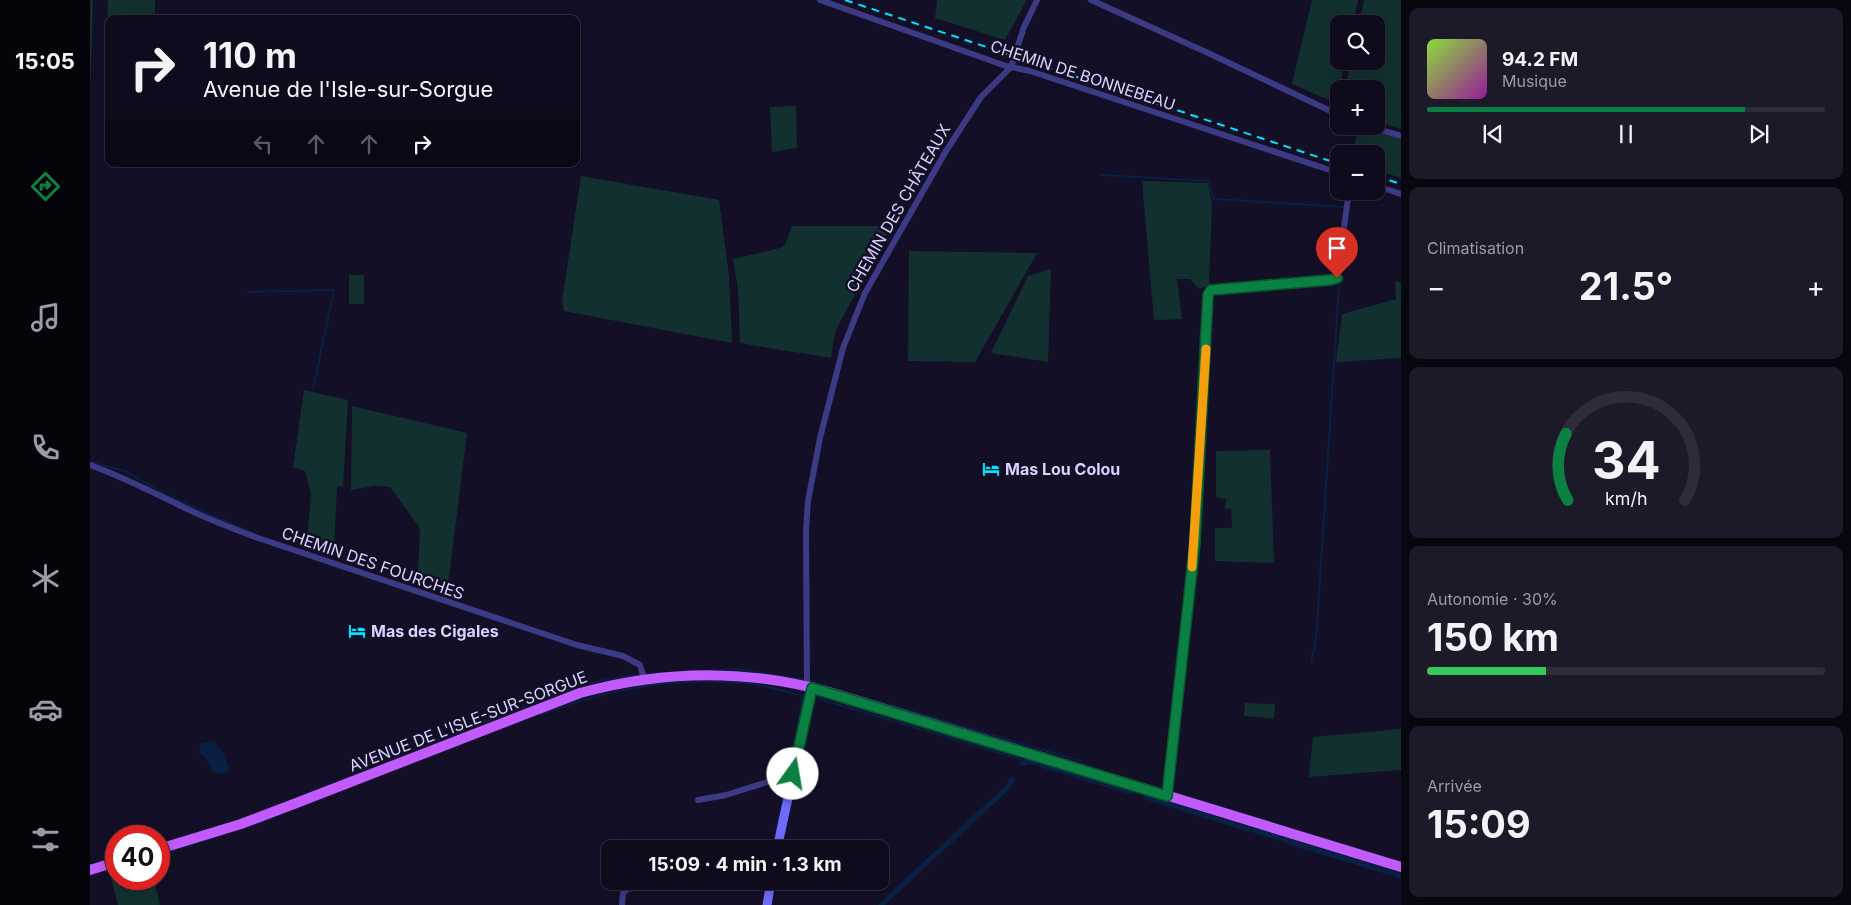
<!DOCTYPE html>
<html lang="fr">
<head>
<meta charset="utf-8">
<style>
  body { margin:0; font-family:Inter,sans-serif; background:#1c1929; color:#f1f3f6; height:100vh; display:flex; flex-direction:column; font-size:19px; white-space:nowrap }
  * { box-sizing:border-box; margin:0 }
  p { font-size:16px; color:#9b9ba3 }
  .icon { flex:none; width:28px; height:28px; fill:none; stroke:currentColor; stroke-width:2; stroke-linecap:round; stroke-linejoin:round }
  .map { position:relative; flex:1; overflow:hidden }
  .details { display:flex; flex-direction:column; gap:8px; padding:8px; background:#08060f; width:450px }
  .details>* { flex:none }
  .top-card { position:absolute; left:15px; top:15px; width:475px; height:152px; border-radius:10px; box-shadow:0 2px 12px #0003,0 0 0 1px #2e2b3b; background:#0e0b1c; color:#f1f3f6; overflow:hidden }
  .buttons { position:absolute; left:1240px; top:15px; display:grid; gap:10px }
  .buttons a { display:grid; place-items:center; width:55px; height:55px; border-radius:10px; background:#0e0b1c; box-shadow:0 2px 12px #0003,0 0 0 1px #2e2b3b; font-size:25px }
  .speed { position:absolute; left:15px; top:825px; display:flex; gap:10px; font-size:25px; font-weight:700; text-align:center }
  .speed>* { display:grid; place-content:center; width:65px; height:65px; border-radius:50%; background:#0e0b1c; box-shadow:0 2px 12px #0003,0 0 0 1px #2e2b3b; line-height:1 }
  .speed .limit { border:8px solid #d22; background:#fff; color:#111 }
  .pin { position:absolute; display:grid; place-items:center; width:42px; height:42px; color:#fff; margin:-51px -21px; border-radius:50% 50% 50% 0; rotate:-45deg; box-shadow:0 0 5px #0007 }
  .pin .icon { rotate:45deg }
  .me { position:absolute; width:55px; margin:-28px; rotate:13deg; stroke-linejoin:round; filter:drop-shadow(0 0 4px #0008) }
  .turn { display:flex; align-items:center; gap:18px; height:105px; padding:0 15px; font-size:22px }
  .turn .icon { width:65px; height:65px; stroke-width:2.5 }
  .turn b { display:block; font-size:35px; line-height:42px }
  .lanes { display:flex; align-items:center; height:48px; padding:0 15px; background:#0003; justify-content:center; gap:25px; direction:ltr }
  .lanes .off { opacity:.35 }
  .big { font-size:38px; font-weight:700; line-height:1.1 }
  .details .widget { flex:1; display:flex; flex-direction:column; justify-content:center; gap:8px; min-width:0; padding:0 18px; border-radius:10px; background:#1c1929 }
  .details .dial { align-items:center; gap:0 }
  .dial svg { height:130px; overflow:visible; fill:none; stroke:#2e2b3b; stroke-width:7; stroke-linecap:round; text-anchor:middle }
  .dial text { fill:#f1f3f6; stroke:none }
  .song { display:flex; align-items:center; gap:15px }
  .cover { width:60px; height:60px; border-radius:8px; background:linear-gradient(135deg,hsl(90 70% 55%),hsl(300 70% 35%)) }
  .played { height:5px; border-radius:2px; background:linear-gradient(90deg,#0b8043 80%,#2e2b3b 80%) }
  .keys { display:flex; justify-content:space-around; direction:ltr }
  .heat { display:flex; justify-content:space-between; align-items:center; font-size:28px; direction:ltr }
  .charge { height:8px; border-radius:4px; background:linear-gradient(90deg,#34c759 30%,#2e2b3b 0) }
  .trip { position:absolute; left:511px; top:840px; width:288px; height:50px; border-radius:10px; background:#0e0b1c; box-shadow:0 2px 12px #0003,0 0 0 1px #2e2b3b; font-weight:700; line-height:50px; text-align:center }
  main { display:flex; flex:1; min-height:0 }
  .dock { display:flex; flex-direction:column; width:90px; justify-content:space-around; align-items:center; background:#06040b; color:#9b9ba3 }
  .dock .icon { width:35px; height:35px }
  .dock .current { color:#0b8043 }
  .dock b { font-size:22px; color:#f1f3f6 }
  .map>svg:first-child { display:block }
  .green { fill:#12302f }
  .water { fill:#0a1f44 }
  .lines { fill:none; stroke-linecap:round; stroke-linejoin:round }
  .stream { stroke:#0a1f44; stroke-width:2 }
  .canal { stroke:#0a1f44; stroke-width:5.5 }
  .street { stroke:#3d3a85; stroke-width:6 }
  .secondary { stroke:#6f6bff; stroke-width:9 }
  .primary { stroke:#c25bff; stroke-width:10 }
  .rail { stroke:#00e5ff; stroke-width:2; stroke-dasharray:8 6; stroke-linecap:butt }
  .route-casing { stroke:#07532c; stroke-width:12 }
  .route { stroke:#0b8043; stroke-width:9 }
  .slow { stroke:#f59e0b; stroke-width:9 }
  .labels { text-anchor:middle; stroke-width:5; stroke-linejoin:round; paint-order:stroke }
  .street-label { font-size:16px; fill:#d9d4ff; stroke:#130f26 }
  .poi-label { font-size:16px; font-weight:bold; fill:#d9d4ff; stroke:#130f26; text-anchor:start }
</style>
</head>
<body>
<main>
<nav class="dock">
<b>15:05</b>
<svg class="icon current" aria-label="directions" viewBox="0 0 24 24"><path d="M12 3l9 9-9 9-9-9zM9 14v-3h6M13 9l2 2-2 2"/></svg>
<svg class="icon" aria-label="music" viewBox="0 0 24 24"><path d="M9 18V5l10-2v13"/><circle cx="6" cy="18" r="3"/><circle cx="16" cy="16" r="3"/></svg>
<svg class="icon" aria-label="phone" viewBox="0 0 24 24"><path d="M5 4h4l2 5-3 2q2 4 5 5l2-3 5 2v4C11 20 4 13 5 4z"/></svg>
<svg class="icon" aria-label="climate" viewBox="0 0 24 24"><path d="M12 3v18M4 7l16 10M4 17L20 7"/></svg>
<svg class="icon" aria-label="car" viewBox="0 0 24 24"><path d="M5 17H2v-5l4-1 3-4h7l3 4 3 1v5h-3M9 17h6M6 11h13"/><circle cx="7" cy="17" r="2"/><circle cx="17" cy="17" r="2"/></svg>
<svg class="icon" aria-label="filters" viewBox="0 0 24 24"><path d="M4 7h16M4 17h16"/><circle cx="9" cy="7" r="2"/><circle cx="15" cy="17" r="2"/></svg>
</nav>
<div class="map">
<svg width="1311" height="905" viewBox="0 0 1311 905">
  <rect width="100%" height="100%" fill="#130f26"/>
  <!-- green -->
  <g class="green">
    <path d="M0,0H3L0,97Z"/>
    <path d="M18,0H65V19H19V96H16Z"/>
    <path d="M847,0H937L915,40L845,18Z"/>
    <path d="M1222,0H1268L1263,24H1249V61H1255L1246,103L1202,84Z"/>
    <path d="M1274,0H1311V129L1286,121V89H1255L1261,61H1286V24H1269Z"/>
    <path d="M706,106L707,148L682,152L680,107Z"/>
    <path d="M1268,126L1311,139V178L1286,170V154H1263Z"/>
    <path d="M491,176L629,200L639,276L642,343L474,311L472,301Z"/>
    <path d="M1052,181L1118,183L1122,205L1119,285L1109,289L1100,279H1087L1092,319L1064,320Z"/>
    <path d="M702,226H801L745,332L741,358L650,343L648,289L643,259L690,248L695,245Z"/>
    <path d="M819,251L947,253L885,362L818,361Z"/>
    <path d="M961,269L958,362L901,353L938,276Z"/>
    <rect x="259" y="275" width="15" height="29"/>
    <path d="M1305,282H1311V358L1246,362L1252,314L1306,299Z"/>
    <path d="M214,390L258,400L253,487L247,486L244,551L217,543L221,493L215,471L203,467Z"/>
    <path d="M262,406L377,433L358,585L328,571L330,528L300,487L284,486L261,490Z"/>
    <path d="M1180,450L1184,563L1125,561V528H1142L1141,508L1135,509L1136,499L1126,497V451Z"/>
    <path d="M1155,703L1185,704L1184,719L1154,716Z"/>
    <path d="M1311,729V770L1219,777L1223,737Z"/>
    <path d="M26,868V879H64L70,905H28L19,870Z"/>
  </g>
  <!-- water -->
  <path class="water" d="M124,741C127,746 131,750 134,754C136,758 135,762 139,766L138,771L131,774L122,772C121,769 121,766 119,763C115,753 107,759 110,744Z"/>
  <g class="lines">
    <!-- stream -->
    <g class="stream">
      <path d="M1011,175L1119,181L1123,199L1254,207"/>
      <path d="M158,292L244,290L223,389"/>
      <path d="M0,462L35,471L82,498L161,532"/>
      <path d="M1221,663L1226,640L1249,286"/>
      <path d="M619,671L645,669L715,680"/>
      <path d="M720,681L742,688"/>
      <path d="M749,690L991,761"/>
      <path d="M723,697L936,761"/>
      <path d="M451,714C521,688 595,674 669,685C686,688 702,694 718,696"/>
      <path d="M301,758L494,684L544,675L559,674"/>
      <path d="M698,774L712,704L711,695"/>
      <path d="M164,824L183,817"/>
      <path d="M686,833L697,778"/>
      <path d="M83,850L131,835"/>
    </g>
    <!-- canal -->
    <g class="canal">
      <path d="M932,764L938,761L946,763"/>
      <path d="M952,765L1042,792"/>
      <path d="M1056,797L1158,829"/>
      <path d="M1164,830L1190,838"/>
      <path d="M1194,840L1302,873"/>
      <path d="M1307,875L1311,876"/>
      <path d="M791,905L918,787L922,779"/>
    </g>
    <!-- street -->
    <g class="street">
      <path d="M730,0L916,66L940,71L1249,173"/>
      <path d="M1001,0L1116,52L1249,115"/>
      <path d="M1278,126L1311,136"/>
      <path d="M1286,186L1311,194"/>
      <path d="M0,465C31,476 58,490 87,504C114,518 141,528 168,538L487,645L533,656L550,665L554,679"/>
      <path d="M717,686L716,531L718,501L730,438L753,348L775,293L856,151L891,97L921,67L934,27L947,0"/>
      <path d="M1077,796L1105,542L1118,295L1121,290L1240,280L1247,278L1259,191"/>
      <path d="M608,800L636,795L703,774"/>
      <path d="M532,905L533,893L538,889L575,881"/>
    </g>
    <!-- secondary -->
    <g class="secondary">
      <path d="M687,849L722,687"/>
      <path d="M677,905L681,881"/>
    </g>
    <!-- primary -->
    <g class="primary">
      <path d="M69,849L151,824L209,802L490,693C573,670 657,669 739,692L1311,867"/>
      <path d="M0,870L26,862"/>
    </g>
    <!-- rail -->
    <g class="rail">
      <path d="M755,0L1249,164"/>
      <path d="M1286,176L1311,184"/>
    </g>
  </g>
  <g class="lines">
    <!-- route casing -->
    <g class="route-casing">
      <path id="route" d="M703,774L722,688L1077,796L1105,542L1118,295L1121,290L1240,280L1247,278"/>
    </g>
    <!-- route -->
    <use href="#route" class="route"/>
    <!-- slow -->
    <path class="slow" d="M1102,567L1116,349"/>
  </g>
  <!-- icons -->
  <defs>
    <g id="hotel-bare" transform="scale(1.35)"><path d="M-6-4.5h1.5V1H6V5H4.5V3h-9V5H-6ZM-4 0a1.8 1.8 0 1 1 3.6 0ZM.5 0V-2.5h3Q6-2.5 6 0Z" fill="#00e5ff" stroke="#130f26" stroke-width="2.5" paint-order="stroke"/></g>
  </defs>
  <g fill-rule="evenodd">
    <use href="#hotel-bare" x="901" y="469"/>
    <use href="#hotel-bare" x="267" y="631"/>
  </g>
  <g class="labels">
    <!-- street labels -->
    <g class="street-label">
      <text transform="translate(993 75) rotate(18)" y="6">CHEMIN DE BONNEBEAU</text>
      <text transform="translate(808 208) rotate(-60)" y="6">CHEMIN DES CHÂTEAUX</text>
      <text transform="translate(283 563) rotate(19)" y="6">CHEMIN DES FOURCHES</text>
      <text transform="translate(378 721) rotate(-21)" y="6">AVENUE DE L'ISLE-SUR-SORGUE</text>
    </g>
    <!-- poi labels -->
    <g class="poi-label">
      <text x="915" y="475">Mas Lou Colou</text>
      <text x="281" y="637">Mas des Cigales</text>
    </g>
  </g>
</svg>
<div class="buttons">
<a><svg class="icon" aria-label="search" viewBox="0 0 24 24"><circle cx="10" cy="10" r="6"/><path d="M15 15l6 6"/></svg></a>
<a>+</a>
<a>−</a>
</div>
<div class="speed"><div class="limit">40</div></div>
<div class="pin" style="left:1247px;top:278px;background:#d93025"><svg class="icon" aria-label="arrive" viewBox="0 0 24 24"><path d="M6 21V4h12l-3 4 3 4H6"/></svg></div>
<svg class="me" style="left:703px;top:774px" viewBox="-20 -20 40 40"><circle r="19" fill="#fff"/><path d="M0-13L10 11 0 6-10 11z" fill="#0b8043"/></svg>
<div class="trip">15:09 · 4 min · 1.3 km</div>
<div class="top-card">
<div class="turn"><svg class="icon" aria-label="right" viewBox="0 0 24 24"><path d="M7 20v-9h11M14 6l5 5-5 5"/></svg><div><b>110 m</b>Avenue de l'Isle-sur-Sorgue</div></div>
<div class="lanes"><svg class="icon off" aria-label="left" viewBox="0 0 24 24"><path d="M17 20v-9H6M10 6l-5 5 5 5"/></svg><svg class="icon off" aria-label="ahead" viewBox="0 0 24 24"><path d="M12 20V5M6 11l6-6 6 6"/></svg><svg class="icon off" aria-label="ahead" viewBox="0 0 24 24"><path d="M12 20V5M6 11l6-6 6 6"/></svg><svg class="icon" aria-label="right" viewBox="0 0 24 24"><path d="M7 20v-9h11M14 6l5 5-5 5"/></svg></div>
</div>
</div>
<section class="details">
<div class="widget">
<div class="song"><i class="cover"></i><div><b>94.2 FM</b><p>Musique</p></div></div>
<div class="played"></div>
<div class="keys"><svg class="icon" aria-label="previous" viewBox="0 0 24 24"><path d="M18 5L8 12l10 7zM5 5v14"/></svg><svg class="icon" aria-label="pause" viewBox="0 0 24 24"><path d="M8 5v14M16 5v14"/></svg><svg class="icon" aria-label="next" viewBox="0 0 24 24"><path d="M6 5l10 7-10 7zM19 5v14"/></svg></div>
</div>
<div class="widget"><p>Climatisation</p>
<div class="heat"><a>−</a><b class="big">21.5°</b><a>+</a></div>
</div>
<div class="widget dial"><svg viewBox="0 0 100 80">
<path d="M14 69A42 42 0 1 1 86 69"/>
<path d="M14 69A42 42 0 0 1 13 28" stroke="#0b8043"/>
<text x="50" y="56" font-size="32" font-weight="700">34</text>
<text x="50" y="72" font-size="11">km/h</text>
</svg></div>
<div class="widget"><p>Autonomie · 30%</p><b class="big">150 km</b><div class="charge"></div></div>
<div class="widget"><p>Arrivée</p><b class="big">15:09</b></div>
</section>
</main>
</body>
</html>
